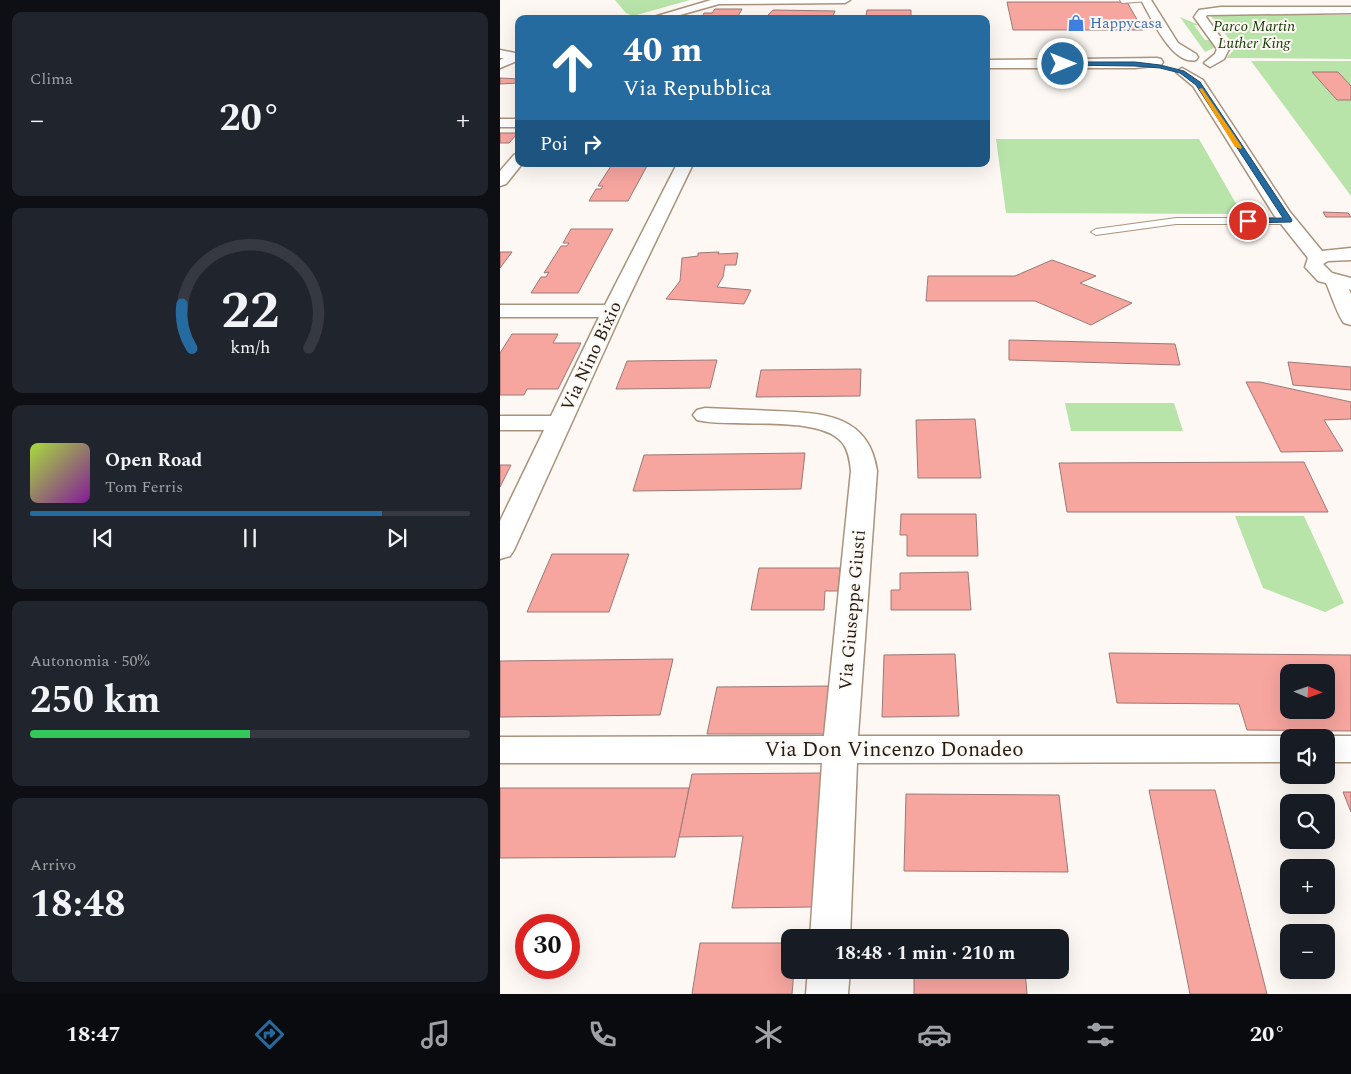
<!DOCTYPE html>
<html lang="it">
<head>
<meta charset="utf-8">
<style>
  body { margin:0; font-family:Spectral,serif; background:#20242c; color:#f1f3f6; height:100vh; display:flex; flex-direction:column; font-size:19px; white-space:nowrap }
  * { box-sizing:border-box; margin:0 }
  p { font-size:16px; color:#9ea1a6 }
  .icon { flex:none; width:28px; height:28px; fill:none; stroke:currentColor; stroke-width:2; stroke-linecap:round; stroke-linejoin:round }
  .map { position:relative; flex:1; overflow:hidden }
  .side { display:flex; flex-direction:column; gap:12px; padding:12px; background:#0d0f14; width:500px }
  .side>* { flex:none }
  .top-card { position:absolute; left:15px; top:15px; width:475px; height:152px; border-radius:10px; box-shadow:0 5px 20px #0002; background:#266ba0; color:#fff; overflow:hidden }
  .needle { width:32px; rotate:92deg }
  .buttons { position:absolute; left:780px; top:664px; display:grid; gap:10px }
  .buttons a { display:grid; place-items:center; width:55px; height:55px; border-radius:10px; background:#171b24; box-shadow:0 5px 20px #0002; font-size:25px }
  .speed { position:absolute; left:15px; top:914px; display:flex; gap:10px; font-size:25px; font-weight:700; text-align:center }
  .speed>* { display:grid; place-content:center; width:65px; height:65px; border-radius:50%; background:#171b24; box-shadow:0 5px 20px #0002; line-height:1 }
  .speed .limit { border:8px solid #d22; background:#fff; color:#111 }
  .pin { position:absolute; display:grid; place-items:center; width:42px; height:42px; color:#fff; margin:-21px; border:2px solid #fff; border-radius:50%; box-shadow:0 1px 5px #0007 }
  .me { position:absolute; width:55px; margin:-28px; rotate:90deg; stroke-linejoin:round; filter:drop-shadow(0 0 4px #0008) }
  .turn { display:flex; align-items:center; gap:18px; height:105px; padding:0 25px; font-size:22px }
  .turn .icon { width:65px; height:65px; stroke-width:2.5 }
  .turn b { display:block; font-size:35px; line-height:42px }
  .then { display:flex; align-items:center; height:48px; padding:0 25px; background:#0003; gap:10px; font-size:19px }
  .big { font-size:38px; font-weight:700; line-height:1.1 }
  .side .widget { flex:1; display:flex; flex-direction:column; justify-content:center; gap:8px; min-width:0; padding:0 18px; border-radius:10px; background:#20242c }
  .side .dial { align-items:center; gap:0 }
  .dial svg { height:130px; overflow:visible; fill:none; stroke:#363941; stroke-width:7; stroke-linecap:round; text-anchor:middle }
  .dial text { fill:#f1f3f6; stroke:none }
  .song { display:flex; align-items:center; gap:15px }
  .cover { width:60px; height:60px; border-radius:8px; background:linear-gradient(135deg,hsl(80 70% 55%),hsl(290 70% 35%)) }
  .played { height:5px; border-radius:2px; background:linear-gradient(90deg,#266ba0 80%,#363941 80%) }
  .keys { display:flex; justify-content:space-around; direction:ltr }
  .heat { display:flex; justify-content:space-between; align-items:center; font-size:28px; direction:ltr }
  .charge { height:8px; border-radius:4px; background:linear-gradient(90deg,#34c759 50%,#363941 0) }
  .trip { position:absolute; left:281px; top:929px; width:288px; height:50px; border-radius:10px; background:#171b24; box-shadow:0 5px 20px #0002; font-weight:700; line-height:50px; text-align:center }
  .menu { display:flex; height:80px; justify-content:space-around; align-items:center; background:#090b0e; color:#9ea1a6 }
  .menu .icon { width:35px; height:35px }
  .menu .on { color:#266ba0 }
  .menu b { font-size:22px; color:#f1f3f6 }
  main { display:flex; flex:1; min-height:0 }
  .map>svg:first-child { display:block }
  .green { fill:#b8e4aa }
  .building { fill:#f7a59f; stroke:#9b7976; fill-rule:evenodd }
  .lines { fill:none; stroke-linecap:round; stroke-linejoin:round }
  .service-casing { stroke:#aa937c; stroke-width:2 }
  .minor-casing { stroke:#aa937c; stroke-width:3 }
  .service { fill:#fff; fill-rule:evenodd }
  .minor { fill:#fff; fill-rule:evenodd }
  .route { fill:#266ba0; stroke:#194668 }
  .slow { fill:#f59e0b }
  .labels { text-anchor:middle; stroke-width:4; stroke-linejoin:round; paint-order:stroke }
  .far-shop-label { font-size:15px; fill:#366cbe; stroke:#fdf8f3; text-anchor:start }
  .far-park-label { font-size:15px; font-style:italic; fill:#123701; stroke:#fdf8f3 }
  .street-label { font-size:18px; fill:#241c13; stroke:#fdf8f3 }
  .near-street-label { font-size:21px; fill:#241c13; stroke:#fdf8f3 }
</style>
</head>
<body>
<main>
<section class="side">
<div class="widget"><p>Clima</p>
<div class="heat"><a>−</a><b class="big">20°</b><a>+</a></div>
</div>
<div class="widget dial"><svg viewBox="0 0 100 80">
<path d="M14 69A42 42 0 1 1 86 69"/>
<path d="M14 69A42 42 0 0 1 8 42" stroke="#266ba0"/>
<text x="50" y="56" font-size="32" font-weight="700">22</text>
<text x="50" y="72" font-size="11">km/h</text>
</svg></div>
<div class="widget">
<div class="song"><i class="cover"></i><div><b>Open Road</b><p>Tom Ferris</p></div></div>
<div class="played"></div>
<div class="keys"><svg class="icon" aria-label="previous" viewBox="0 0 24 24"><path d="M18 5L8 12l10 7zM5 5v14"/></svg><svg class="icon" aria-label="pause" viewBox="0 0 24 24"><path d="M8 5v14M16 5v14"/></svg><svg class="icon" aria-label="next" viewBox="0 0 24 24"><path d="M6 5l10 7-10 7zM19 5v14"/></svg></div>
</div>
<div class="widget"><p>Autonomia · 50%</p><b class="big">250 km</b><div class="charge"></div></div>
<div class="widget"><p>Arrivo</p><b class="big">18:48</b></div>
</section>
<div class="map">
<svg width="851" height="994" viewBox="0 0 851 994">
  <rect width="100%" height="100%" fill="#fdf8f3"/>
  <!-- green -->
  <g class="green">
    <path d="M115,0H190L133,16L126,13Z"/>
    <path d="M765,11L768,15H851V59L726,58L733,51L730,40L709,14Z"/>
    <path d="M680,17L699,25H694L705,40H710L714,48L705,52Z"/>
    <path d="M751,61H851V196Z"/>
    <path d="M496,139H699L742,214L506,213Z"/>
    <path d="M565,403H674L683,431H571Z"/>
    <path d="M735,516H804L844,603L825,612L763,588Z"/>
  </g>
  <!-- building -->
  <g class="building">
    <path d="M507,2H627L643,30H513Z"/>
    <path d="M215,9H242L237,18L201,19L204,13H212Z"/>
    <path d="M273,10L335,11L333,16H267Z"/>
    <path d="M367,10H411V19L366,16Z"/>
    <path d="M812,72H838L851,86V100H837Z"/>
    <path d="M0,78L19,79V83L0,84Z"/>
    <path d="M0,133H18L9,143H0Z"/>
    <path d="M117,164H148L128,201H89L96,189H101L103,186H98L111,166Z"/>
    <path d="M823,212L848,213L851,217H826Z"/>
    <path d="M71,229H113L78,293H31L41,277H46L49,272L44,273L61,246H67L69,243H63Z"/>
    <path d="M0,252H12L0,268Z"/>
    <path d="M219,252L218,254L238,253L236,265H225L223,277L217,287L251,290L244,304L166,299L180,281L182,258L198,256V253Z"/>
    <path d="M552,260L596,276L580,283L632,303L591,325L535,301H426L428,276H515Z"/>
    <path d="M12,334H58L53,343H81L58,389H27L24,395H0V353Z"/>
    <path d="M509,340L675,344L680,365L509,360Z"/>
    <path d="M217,360L210,388L116,389L127,361Z"/>
    <path d="M788,362L851,367V390L793,385Z"/>
    <path d="M361,369L360,396L256,397L261,370Z"/>
    <path d="M746,382H760L851,402V419L824,420L843,451L781,452Z"/>
    <path d="M475,419L481,478H418L416,420Z"/>
    <path d="M305,453L301,489L133,491L144,455Z"/>
    <path d="M804,462L828,512H567L559,463Z"/>
    <path d="M0,465H11L0,487Z"/>
    <path d="M401,514H476L478,556H407V535H400Z"/>
    <path d="M52,554H129L109,612H27Z"/>
    <path d="M259,568H340L338,591H325L324,610H251Z"/>
    <path d="M468,572L471,610H391V590H400V573Z"/>
    <path d="M609,653L851,655V731L747,730L739,704L617,703ZM789,672H826V710H789Z"/>
    <path d="M455,654L459,716L382,717L384,655Z"/>
    <path d="M173,659L160,715L0,717V661Z"/>
    <path d="M333,686L329,734H207L217,687Z"/>
    <path d="M324,773L313,907L232,908L243,836L179,837L192,774Z"/>
    <path d="M0,788H189L175,857L0,858Z"/>
    <path d="M649,790H715L767,994H690Z"/>
    <path d="M843,792H851V812Z"/>
    <path d="M406,794L559,795L568,872L404,871Z"/>
    <path d="M200,943H290V970H294L292,994H192Z"/>
    <path d="M414,970H525L527,994H414Z"/>
  </g>
  <g class="lines">
    <!-- service casing -->
    <g class="service-casing">
      <g id="service">
        <path d="M620,0H648L649,1L622,3Z"/>
        <path d="M676,218H788L793,221L788,224H676L596,235L591,232L596,229Z"/>
      </g>
    </g>
    <!-- minor casing -->
    <g class="minor-casing">
      <g id="minor">
        <path d="M211,0H350L345,3L219,4L166,19H147Z"/>
        <path d="M641,0H651L678,43L696,54L698,57L696,60C672,66 651,17 641,0Z"/>
        <path d="M721,7H851V13L707,15L706,17L729,49L724,59L710,67L704,63L715,54L717,49L694,17L699,10Z"/>
        <path d="M0,50L15,53L19,60L0,68V60L4,58H0Z"/>
        <path d="M657,58L661,59L663,62L661,65L635,68H486V60Z"/>
        <path d="M682,68L703,80L790,212L822,251L851,248V260L828,261L823,264L832,273L851,278V290L849,289L851,294V325L844,323C838,316 831,294 826,283L818,281L805,267L808,258L774,215L693,86L676,72Z"/>
        <rect x="0" y="119" width="19" height="8"/>
        <path d="M19,153V164H22L6,184L0,186V171L14,155Z"/>
        <path d="M177,164H193L125,305L14,550L10,556L0,559V521L44,430H0V416H51L99,317H0V305H105Z"/>
        <path d="M205,408C228,409 251,410 274,411C320,413 369,413 377,471L358,736H789L794,738H789V762L357,763L350,938H310L322,763H0V737L324,736L351,471C350,462 349,453 344,445C324,413 233,429 197,420L193,415L197,410Z"/>
        <path d="M826,736H851V762H826V738H821Z"/>
        <path d="M308,970H350L348,994H306Z"/>
      </g>
    </g>
    <!-- service -->
    <use href="#service" class="service"/>
    <!-- minor -->
    <use href="#minor" class="minor"/>
  </g>
  <!-- route -->
  <path class="route" d="M563,62H635L660,65L684,71L700,82L792,220L791,222L745,223V220L748,219L783,218L696,85L680,73L660,68L635,66L561,65Z"/>
  <!-- slow -->
  <path class="slow" d="M702,88L742,147L741,149L735,147L699,89Z"/>
  <!-- icons -->
  <defs>
    <g id="shop-bare" transform="scale(1.35)"><path d="M-5-2.5h2.3a2.7 3.5 0 0 1 5.4 0H5L5.5 6h-11ZM-1.5-2.5h3a1.5 2.3 0 0 0-3 0Z" fill="#3f7fe0" stroke="#fdf8f3" stroke-width="2.5" paint-order="stroke"/></g>
  </defs>
  <g fill-rule="evenodd">
    <use href="#shop-bare" x="576" y="23"/>
  </g>
  <g class="labels">
    <!-- far-shop labels -->
    <g class="far-shop-label">
      <text x="590" y="28">Happycasa</text>
    </g>
    <!-- far-park labels -->
    <g class="far-park-label">
      <text x="754" y="31">Parco Martin<tspan x="754" dy="17">Luther King</tspan></text>
    </g>
    <!-- street labels -->
    <g class="street-label">
      <text transform="translate(91 356) rotate(-65)" y="6">Via Nino Bixio</text>
      <text transform="translate(352 610) rotate(-85)" y="6">Via Giuseppe Giusti</text>
    </g>
    <!-- near-street labels -->
    <g class="near-street-label">
      <text x="394" y="756">Via Don Vincenzo Donadeo</text>
    </g>
  </g>
</svg>
<div class="buttons">
<a><svg class="needle" viewBox="-14 -14 28 28"><path d="M0-13l5 13h-10z" fill="#e53935"/><path d="M0 13l5-13h-10z" fill="#9ea1a6"/></svg></a>
<a><svg class="icon" aria-label="sound" viewBox="0 0 24 24"><path d="M4 9h4l5-4v14l-5-4H4zM17 9q2 3 0 6"/></svg></a>
<a><svg class="icon" aria-label="search" viewBox="0 0 24 24"><circle cx="10" cy="10" r="6"/><path d="M15 15l6 6"/></svg></a>
<a>+</a>
<a>−</a>
</div>
<div class="speed"><div class="limit">30</div></div>
<div class="pin" style="left:748px;top:221px;background:#d93025"><svg class="icon" aria-label="arrive" viewBox="0 0 24 24"><path d="M6 21V4h12l-3 4 3 4H6"/></svg></div>
<svg class="me" style="left:563px;top:64px" viewBox="-20 -20 40 40"><circle r="17" fill="#266ba0" stroke="#fff" stroke-width="3"/><path d="M0-11L8 9 0 5-8 9z" fill="#fff"/></svg>
<div class="trip">18:48 · 1 min · 210 m</div>
<div class="top-card">
<div class="turn"><svg class="icon" aria-label="ahead" viewBox="0 0 24 24"><path d="M12 20V5M6 11l6-6 6 6"/></svg><div><b>40 m</b>Via Repubblica</div></div>
<div class="then">Poi<svg class="icon" aria-label="right" viewBox="0 0 24 24"><path d="M7 20v-9h11M14 6l5 5-5 5"/></svg></div>
</div>
</div>
</main>
<nav class="menu">
<b>18:47</b>
<svg class="icon on" aria-label="directions" viewBox="0 0 24 24"><path d="M12 3l9 9-9 9-9-9zM9 14v-3h6M13 9l2 2-2 2"/></svg>
<svg class="icon" aria-label="music" viewBox="0 0 24 24"><path d="M9 18V5l10-2v13"/><circle cx="6" cy="18" r="3"/><circle cx="16" cy="16" r="3"/></svg>
<svg class="icon" aria-label="phone" viewBox="0 0 24 24"><path d="M5 4h4l2 5-3 2q2 4 5 5l2-3 5 2v4C11 20 4 13 5 4z"/></svg>
<svg class="icon" aria-label="climate" viewBox="0 0 24 24"><path d="M12 3v18M4 7l16 10M4 17L20 7"/></svg>
<svg class="icon" aria-label="car" viewBox="0 0 24 24"><path d="M5 17H2v-5l4-1 3-4h7l3 4 3 1v5h-3M9 17h6M6 11h13"/><circle cx="7" cy="17" r="2"/><circle cx="17" cy="17" r="2"/></svg>
<svg class="icon" aria-label="filters" viewBox="0 0 24 24"><path d="M4 7h16M4 17h16"/><circle cx="9" cy="7" r="2"/><circle cx="15" cy="17" r="2"/></svg>
<b>20°</b>
</nav>
</body>
</html>
